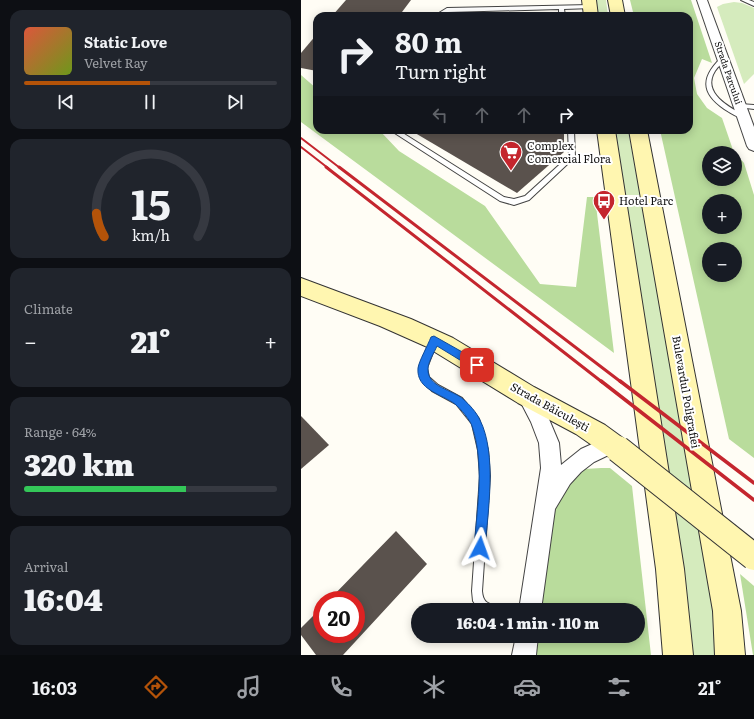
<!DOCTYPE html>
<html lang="en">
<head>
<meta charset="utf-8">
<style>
  body { margin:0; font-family:Literata,serif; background:#20242c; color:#f1f3f6; height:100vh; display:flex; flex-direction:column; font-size:15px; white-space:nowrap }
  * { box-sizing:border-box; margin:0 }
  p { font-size:13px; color:#9ea1a6 }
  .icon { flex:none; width:22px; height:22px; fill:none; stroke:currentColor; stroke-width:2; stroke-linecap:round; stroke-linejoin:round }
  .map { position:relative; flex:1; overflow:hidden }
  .drawer { display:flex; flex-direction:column; gap:10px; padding:10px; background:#0d0f14; width:301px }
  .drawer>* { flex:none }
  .top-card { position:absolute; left:12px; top:12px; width:380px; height:122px; border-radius:12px; box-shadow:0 2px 10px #0003; background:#171b24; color:#f1f3f6; overflow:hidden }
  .buttons { position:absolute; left:401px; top:146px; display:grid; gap:8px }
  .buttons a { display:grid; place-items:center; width:40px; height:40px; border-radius:50%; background:#171b24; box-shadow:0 2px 10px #0003; font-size:20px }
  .speed { position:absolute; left:12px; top:591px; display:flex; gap:8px; font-size:20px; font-weight:700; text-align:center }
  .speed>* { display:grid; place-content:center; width:52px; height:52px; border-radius:50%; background:#171b24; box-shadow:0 2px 10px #0003; line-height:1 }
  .speed .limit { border:6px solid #d22; background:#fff; color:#111 }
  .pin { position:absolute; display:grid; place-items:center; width:34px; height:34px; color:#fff; margin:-17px; border-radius:8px; box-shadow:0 2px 6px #0006 }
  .me { position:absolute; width:44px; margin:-22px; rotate:4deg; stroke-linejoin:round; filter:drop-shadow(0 0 3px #0008) }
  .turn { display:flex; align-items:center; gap:14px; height:84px; padding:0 16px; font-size:18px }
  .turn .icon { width:52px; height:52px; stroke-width:2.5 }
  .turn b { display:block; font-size:28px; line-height:34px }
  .lanes { display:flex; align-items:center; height:38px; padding:0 16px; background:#0003; justify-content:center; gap:20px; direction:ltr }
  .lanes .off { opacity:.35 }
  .big { font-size:30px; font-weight:800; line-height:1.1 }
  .drawer .card { flex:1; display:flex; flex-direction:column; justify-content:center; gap:6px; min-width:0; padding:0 14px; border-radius:12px; background:#20242c }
  .drawer .dial { align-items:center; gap:0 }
  .dial svg { height:104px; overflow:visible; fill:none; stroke:#363941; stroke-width:7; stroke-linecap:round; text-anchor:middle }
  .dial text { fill:#f1f3f6; stroke:none }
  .song { display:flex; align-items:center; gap:12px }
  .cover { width:48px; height:48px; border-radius:6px; background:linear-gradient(135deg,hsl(10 70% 55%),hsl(80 70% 35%)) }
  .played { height:4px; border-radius:2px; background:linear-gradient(90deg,#b45309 50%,#363941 50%) }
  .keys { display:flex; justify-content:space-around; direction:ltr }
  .heat { display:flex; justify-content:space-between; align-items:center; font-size:22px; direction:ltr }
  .charge { height:6px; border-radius:3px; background:linear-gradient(90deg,#34c759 64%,#363941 0) }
  .trip { position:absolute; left:110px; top:603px; width:234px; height:40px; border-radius:20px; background:#171b24; box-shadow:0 2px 10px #0003; font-weight:800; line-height:40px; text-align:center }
  .dock { display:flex; height:64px; justify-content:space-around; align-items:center; background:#090b0e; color:#9ea1a6 }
  .dock .icon { width:28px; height:28px }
  .dock .current { color:#b45309 }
  .dock b { font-size:18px; color:#f1f3f6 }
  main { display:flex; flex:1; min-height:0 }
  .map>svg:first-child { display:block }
  .green { fill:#d5ebbd }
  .forest { fill:#b9dc9c; fill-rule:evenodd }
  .building { fill:#5a524d }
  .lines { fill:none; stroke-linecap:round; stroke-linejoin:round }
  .lane-casing { stroke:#444; stroke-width:2 }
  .street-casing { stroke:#444; stroke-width:2 }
  .secondary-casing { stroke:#333; stroke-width:2 }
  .lane { fill:#fff; fill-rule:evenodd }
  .street { fill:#fff; fill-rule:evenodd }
  .secondary { fill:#fff6b0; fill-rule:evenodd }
  .rail-far2 { stroke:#c4262e; stroke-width:2 }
  .rail-far1 { stroke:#c4262e; stroke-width:3 }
  .rail { stroke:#c4262e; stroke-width:3.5 }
  .secondary-bridge-casing { stroke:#333; stroke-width:28; stroke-linecap:butt }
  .secondary-bridge { stroke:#fff6b0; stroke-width:26 }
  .route { fill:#1a73e8; stroke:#114b97 }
  .labels { text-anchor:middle; stroke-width:4; stroke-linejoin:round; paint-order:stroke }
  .far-street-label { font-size:9px; fill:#111; stroke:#fff }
  .poi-label { font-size:11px; fill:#111; stroke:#fff; text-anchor:start }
  .street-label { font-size:11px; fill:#111; stroke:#fff }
</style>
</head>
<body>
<main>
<section class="drawer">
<div class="card">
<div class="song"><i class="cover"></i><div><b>Static Love</b><p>Velvet Ray</p></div></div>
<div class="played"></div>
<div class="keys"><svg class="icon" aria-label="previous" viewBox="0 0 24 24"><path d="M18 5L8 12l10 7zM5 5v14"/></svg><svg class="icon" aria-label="pause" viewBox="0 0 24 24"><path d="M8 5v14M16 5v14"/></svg><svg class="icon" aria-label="next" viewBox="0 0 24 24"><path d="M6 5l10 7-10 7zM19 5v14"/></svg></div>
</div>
<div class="card dial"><svg viewBox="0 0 100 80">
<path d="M14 69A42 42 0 1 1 86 69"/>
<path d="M14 69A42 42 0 0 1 8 51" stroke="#b45309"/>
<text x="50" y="56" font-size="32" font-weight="700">15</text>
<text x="50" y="72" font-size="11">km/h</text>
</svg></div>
<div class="card"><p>Climate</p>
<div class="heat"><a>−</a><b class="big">21°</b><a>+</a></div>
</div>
<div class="card"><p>Range · 64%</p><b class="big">320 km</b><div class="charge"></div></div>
<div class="card"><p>Arrival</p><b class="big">16:04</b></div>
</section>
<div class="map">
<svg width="453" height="655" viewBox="0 0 453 655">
  <rect width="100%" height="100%" fill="#fffdf5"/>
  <!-- green -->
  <g class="green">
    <path d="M291,0H305L307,16H293Z"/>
    <path d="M433,2L441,3L453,8V74L443,84L416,7L422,4Z"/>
    <path d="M311,130H327L339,195H321Z"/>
    <path d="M341,202L408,574L420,655H387L323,203Z"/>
  </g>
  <!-- forest -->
  <g class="forest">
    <path d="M329,0H390L411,63L401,59L393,78L396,94L406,108L421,118L432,150L443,163L453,195V458L428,439L359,130H388V16H333ZM408,153H434V179H408ZM408,201H434V227H408ZM408,249H434V275H408Z"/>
    <path d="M0,75L16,89V130H78L80,132L98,151L184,206L239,284L275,287L286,197H294L313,353L0,122Z"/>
    <path d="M300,468H309L331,486L350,655H233L235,636H337V610H238L248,513L271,475L284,469Z"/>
    <path d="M439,574L453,586V655H452Z"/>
  </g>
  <!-- building -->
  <g class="building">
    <path d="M45,0H110L98,16H31Z"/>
    <path d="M16,34V71L0,68V53Z"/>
    <path d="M109,130H263V152L216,193Z"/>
    <path d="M0,416L28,445L0,469Z"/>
    <path d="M95,531L126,564L42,655H15L0,635V628L21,607V634H55V600H28Z"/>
  </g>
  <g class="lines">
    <!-- lane casing -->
    <g class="lane-casing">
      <g id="lane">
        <path d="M440,0H448L453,2V6Z"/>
        <path d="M289,5L291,6V8L263,9L264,16H258V9L147,12L140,16H133L146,8Z"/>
        <path d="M420,58L425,59C422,63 417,66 414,71C400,93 429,108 445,116V118C439,119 433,115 428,112C402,96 397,80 420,58Z"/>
        <path d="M439,104L453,105V109L437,107V105Z"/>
        <path d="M89,130H97L203,197L213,199L224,196L268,156L267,130H273L274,157L228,200L213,205L199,201Z"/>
        <path d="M133,337L136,338L137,340L126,368L128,377L137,385L161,398L178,419L187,450L189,476L181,591C182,601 185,603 194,606L195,610H178L172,601L171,591L179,476L177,450L171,424L155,404L131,391L120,379L118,368L129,340L130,338Z"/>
      </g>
    </g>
    <!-- street casing -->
    <g class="street-casing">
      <g id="street">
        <path d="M396,0H406L453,127V151L448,149L446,146Z"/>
        <path d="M225,387L231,389L245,412L258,443L260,465L280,449L311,435L318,438L321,444L318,450L293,462L280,472L269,484L254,509L240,610H218L240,468L238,443L230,422L216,395L219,389Z"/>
        <path d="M215,636H237L235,655H211Z"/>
      </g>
    </g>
    <!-- secondary casing -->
    <g class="secondary-casing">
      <g id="secondary">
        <path d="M281,0H295L297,16H283Z"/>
        <path d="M307,0H321L324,16H310Z"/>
        <path d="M296,130H314L383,569L392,655H362L355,569Z"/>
        <path d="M328,130H346L440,611L444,655H414L412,611Z"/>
        <path d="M0,278L110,319L152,338L233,387L304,425L326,441L329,449L326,457L317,461L308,457L275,434L217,403L124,346L79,326L0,296Z"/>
      </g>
    </g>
    <!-- lane -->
    <use href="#lane" class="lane"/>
    <!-- street -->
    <use href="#street" class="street"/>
    <!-- secondary -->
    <use href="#secondary" class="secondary"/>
    <!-- rail-far2 -->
    <g class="rail-far2">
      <path d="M0,138L39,168"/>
      <path d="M0,147L27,168"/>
    </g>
    <!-- rail-far1 -->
    <g class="rail-far1">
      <path d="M25,167L301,382"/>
      <path d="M38,167L320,382"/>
    </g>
    <!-- rail -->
    <g class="rail">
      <path d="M300,381L453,500"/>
      <path d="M319,381L453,483"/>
    </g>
    <!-- secondary-bridge casing -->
    <g class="secondary-bridge-casing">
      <path id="secondary-bridge" d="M317,449L453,557"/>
    </g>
    <!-- secondary-bridge -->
    <use href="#secondary-bridge" class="secondary-bridge"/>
  </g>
  <!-- route -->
  <path class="route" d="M133,336L179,362L180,365L179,368L176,369L172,368L136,346C133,353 127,362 127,369C126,387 152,390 162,399C168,404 176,413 179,420C196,454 187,511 184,548L183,552L179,553L175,552L173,548C176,508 184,465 171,426C169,420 160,409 154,404C141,394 115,390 117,368C118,361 127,345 130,337Z"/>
  <!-- icons -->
  <defs>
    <g id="supermarket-pin" transform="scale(1.15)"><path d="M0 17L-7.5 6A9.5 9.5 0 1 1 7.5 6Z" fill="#c4262e" stroke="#fff"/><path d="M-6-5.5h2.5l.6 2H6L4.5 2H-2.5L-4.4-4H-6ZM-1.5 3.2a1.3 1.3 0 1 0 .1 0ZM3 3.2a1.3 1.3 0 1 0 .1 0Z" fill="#fff"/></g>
    <g id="bus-pin" transform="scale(1.15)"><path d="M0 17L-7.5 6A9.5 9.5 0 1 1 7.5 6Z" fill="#c4262e" stroke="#fff"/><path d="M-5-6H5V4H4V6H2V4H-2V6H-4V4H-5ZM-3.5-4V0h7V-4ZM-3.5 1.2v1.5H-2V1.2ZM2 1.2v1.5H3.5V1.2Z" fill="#fff"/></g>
  </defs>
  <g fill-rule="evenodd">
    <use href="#supermarket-pin" x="210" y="152"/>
    <use href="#bus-pin" x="303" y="201"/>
  </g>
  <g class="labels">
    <!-- far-street labels -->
    <g class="far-street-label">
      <text transform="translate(427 73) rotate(71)" y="3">Strada Parcului</text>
    </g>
    <!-- poi labels -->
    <g class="poi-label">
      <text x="226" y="150">Complex<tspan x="226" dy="13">Comercial Flora</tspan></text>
      <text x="318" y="205">Hotel Parc</text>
    </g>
    <!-- street labels -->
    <g class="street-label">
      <text transform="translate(385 392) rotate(80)" y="4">Bulevardul Poligrafiei</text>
      <text transform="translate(249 407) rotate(29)" y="4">Strada Băiculești</text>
    </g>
  </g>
</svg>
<div class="buttons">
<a><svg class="icon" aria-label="layers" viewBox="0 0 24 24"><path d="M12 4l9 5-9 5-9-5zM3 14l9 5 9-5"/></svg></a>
<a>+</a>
<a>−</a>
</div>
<div class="speed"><div class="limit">20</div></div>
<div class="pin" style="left:176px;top:365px;background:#d93025"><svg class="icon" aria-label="arrive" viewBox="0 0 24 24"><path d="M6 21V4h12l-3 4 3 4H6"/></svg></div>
<svg class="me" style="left:179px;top:548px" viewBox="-20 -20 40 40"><path d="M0-17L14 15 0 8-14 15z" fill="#1a73e8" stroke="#fff" stroke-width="4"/></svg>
<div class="trip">16:04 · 1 min · 110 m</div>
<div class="top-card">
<div class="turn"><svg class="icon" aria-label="right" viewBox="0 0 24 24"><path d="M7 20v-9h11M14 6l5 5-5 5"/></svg><div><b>80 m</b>Turn right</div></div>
<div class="lanes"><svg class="icon off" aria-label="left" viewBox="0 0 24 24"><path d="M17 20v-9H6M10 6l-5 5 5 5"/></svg><svg class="icon off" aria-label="ahead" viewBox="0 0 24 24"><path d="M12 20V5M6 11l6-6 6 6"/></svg><svg class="icon off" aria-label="ahead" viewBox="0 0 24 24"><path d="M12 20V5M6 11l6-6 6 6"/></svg><svg class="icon" aria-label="right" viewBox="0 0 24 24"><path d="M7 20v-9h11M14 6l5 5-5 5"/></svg></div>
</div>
</div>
</main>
<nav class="dock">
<b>16:03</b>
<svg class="icon current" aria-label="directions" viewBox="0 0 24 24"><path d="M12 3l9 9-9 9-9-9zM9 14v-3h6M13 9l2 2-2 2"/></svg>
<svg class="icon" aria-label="music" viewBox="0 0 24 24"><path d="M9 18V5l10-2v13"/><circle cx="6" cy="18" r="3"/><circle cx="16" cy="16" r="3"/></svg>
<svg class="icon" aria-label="phone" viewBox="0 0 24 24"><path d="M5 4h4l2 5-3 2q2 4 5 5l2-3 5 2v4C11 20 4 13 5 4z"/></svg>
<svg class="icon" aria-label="climate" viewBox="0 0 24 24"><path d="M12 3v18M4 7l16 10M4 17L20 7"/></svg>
<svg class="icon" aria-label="car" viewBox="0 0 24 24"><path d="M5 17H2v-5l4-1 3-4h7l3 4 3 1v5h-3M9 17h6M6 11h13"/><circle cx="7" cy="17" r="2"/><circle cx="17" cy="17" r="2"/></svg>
<svg class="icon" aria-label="filters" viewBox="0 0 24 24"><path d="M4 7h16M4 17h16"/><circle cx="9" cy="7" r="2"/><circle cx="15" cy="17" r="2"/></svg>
<b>21°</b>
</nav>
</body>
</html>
